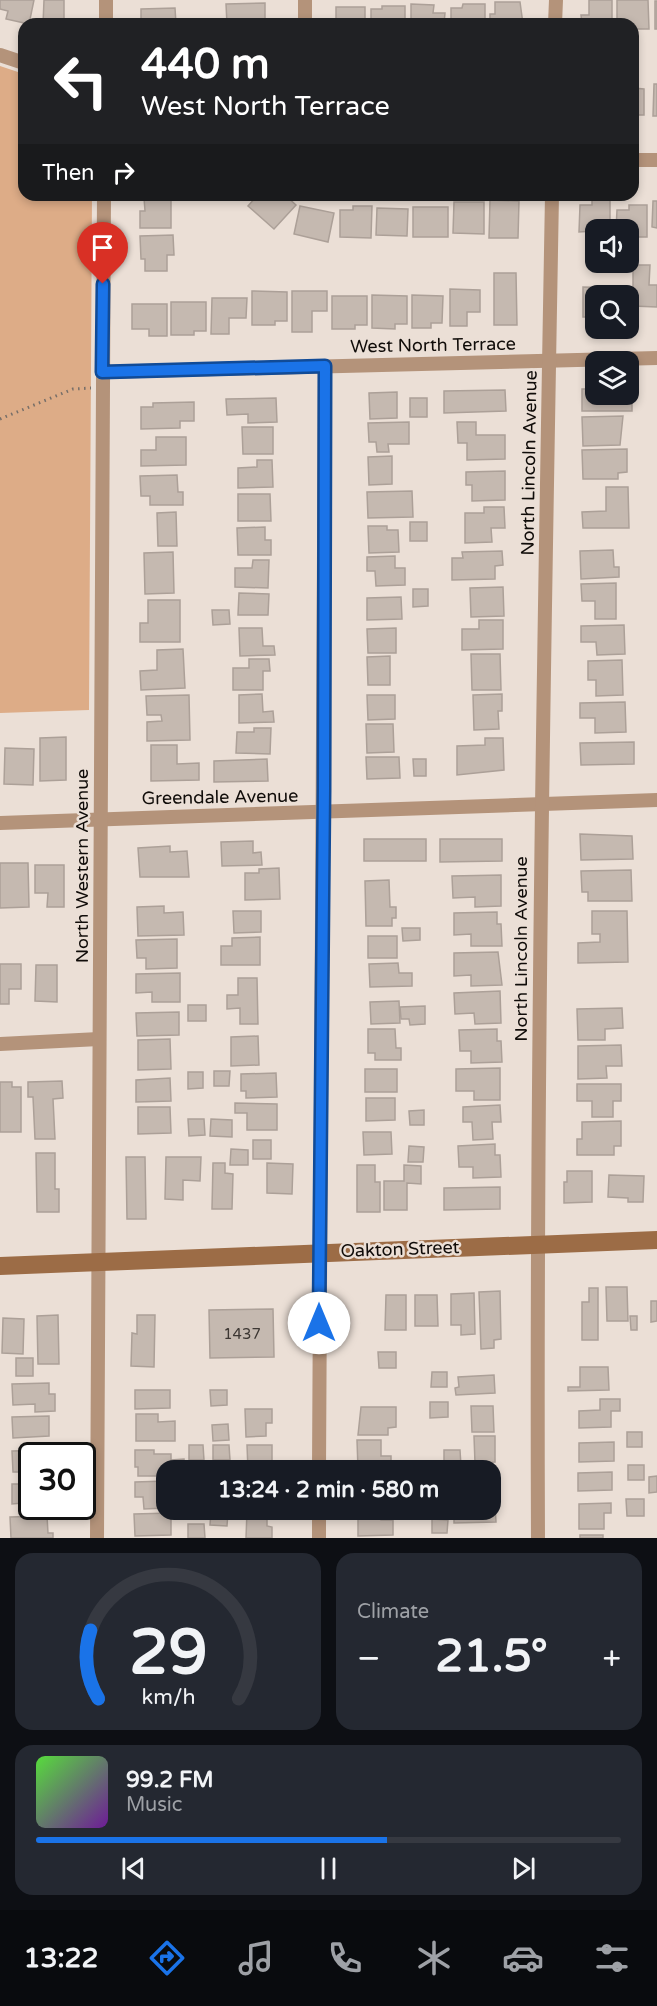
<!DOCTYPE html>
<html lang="en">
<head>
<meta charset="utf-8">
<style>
  body { margin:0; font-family:"Varela Round",sans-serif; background:#242831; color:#f1f3f6; height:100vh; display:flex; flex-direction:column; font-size:22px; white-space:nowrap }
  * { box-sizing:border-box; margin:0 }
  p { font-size:20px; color:#9ea1a6 }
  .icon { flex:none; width:33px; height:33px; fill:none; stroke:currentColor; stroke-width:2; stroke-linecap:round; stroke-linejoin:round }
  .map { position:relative; height:1538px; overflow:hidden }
  .drawer { display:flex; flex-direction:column; gap:15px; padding:15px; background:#0d0f14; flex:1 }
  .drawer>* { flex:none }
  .hud { position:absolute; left:18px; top:18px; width:621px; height:183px; border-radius:18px; box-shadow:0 3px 9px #0003; background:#202124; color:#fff; overflow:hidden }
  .tools { position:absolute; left:585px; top:219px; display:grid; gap:12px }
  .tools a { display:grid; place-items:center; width:54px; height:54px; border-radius:12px; background:#171b24; box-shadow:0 3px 9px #0003; font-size:30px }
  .speed { position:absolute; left:18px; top:1442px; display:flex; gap:12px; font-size:30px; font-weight:700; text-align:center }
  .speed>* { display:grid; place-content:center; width:78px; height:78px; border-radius:50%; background:#171b24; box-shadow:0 3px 9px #0003; line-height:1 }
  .speed .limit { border:3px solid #111; border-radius:9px; background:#fff; color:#111 }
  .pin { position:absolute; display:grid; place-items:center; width:51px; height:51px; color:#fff; margin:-62px -26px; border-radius:50% 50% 50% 0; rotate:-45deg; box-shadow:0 0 6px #0007 }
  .pin .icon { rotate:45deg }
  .me { position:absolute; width:66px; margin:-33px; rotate:0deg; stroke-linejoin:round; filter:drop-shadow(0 0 4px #0008) }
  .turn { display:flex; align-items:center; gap:21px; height:126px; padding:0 24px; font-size:27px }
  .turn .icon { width:78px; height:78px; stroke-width:2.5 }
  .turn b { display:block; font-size:42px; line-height:51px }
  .then { display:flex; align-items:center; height:57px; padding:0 24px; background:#0003; gap:12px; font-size:22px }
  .big { font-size:45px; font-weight:700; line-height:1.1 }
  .drawer .tile { flex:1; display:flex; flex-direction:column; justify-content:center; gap:9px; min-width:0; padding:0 21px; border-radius:18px; background:#242831 }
  .drawer .dial { align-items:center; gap:0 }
  .dial svg { height:156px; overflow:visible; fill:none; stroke:#363941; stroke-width:7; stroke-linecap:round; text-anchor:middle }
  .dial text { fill:#f1f3f6; stroke:none }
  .song { display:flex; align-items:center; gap:18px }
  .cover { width:72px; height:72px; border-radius:9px; background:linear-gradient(135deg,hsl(110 70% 55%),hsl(280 70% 35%)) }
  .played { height:6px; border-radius:3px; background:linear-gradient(90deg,#1a73e8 60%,#363941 60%) }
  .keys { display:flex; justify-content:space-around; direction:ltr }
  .heat { display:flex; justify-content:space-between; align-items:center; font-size:33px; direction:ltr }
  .drawer .tiles { flex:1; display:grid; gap:15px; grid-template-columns:1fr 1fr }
  .tile:last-child { grid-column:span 2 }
  .trip { position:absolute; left:156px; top:1460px; width:345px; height:60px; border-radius:18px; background:#171b24; box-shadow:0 3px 9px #0003; font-weight:700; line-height:60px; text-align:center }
  .tabs { display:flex; height:96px; justify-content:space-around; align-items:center; background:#090b0e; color:#9ea1a6 }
  .tabs .icon { width:42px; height:42px }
  .tabs .selected { color:#1a73e8 }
  .tabs b { font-size:27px; color:#f1f3f6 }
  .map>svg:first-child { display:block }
  .green { fill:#ddac87 }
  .building { fill:#c5b9b0; stroke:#aca098; stroke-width:1.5 }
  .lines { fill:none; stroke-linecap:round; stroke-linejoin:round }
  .path { stroke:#766e68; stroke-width:3; stroke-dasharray:1.5 4.5; stroke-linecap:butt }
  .street { stroke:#b4937a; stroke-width:14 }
  .secondary { stroke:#9c6c46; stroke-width:18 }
  .route-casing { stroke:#114b97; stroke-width:15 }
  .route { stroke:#1a73e8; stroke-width:10 }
  .labels { text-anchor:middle; stroke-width:5; stroke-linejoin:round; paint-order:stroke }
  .number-label { font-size:15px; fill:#3d3733 }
  .street-label { font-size:18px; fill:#100c09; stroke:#ebdfd6 }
</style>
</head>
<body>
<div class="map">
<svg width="657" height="1538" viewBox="0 0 657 1538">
  <rect width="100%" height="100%" fill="#ebdfd6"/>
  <!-- green -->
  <path class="green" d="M0,66L24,74V195H92L89,710L0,713Z"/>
  <!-- building -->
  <g class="building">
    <path d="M0,0H34L29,24L6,19L8,11L0,9Z"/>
    <path d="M44,0H64V24H43Z"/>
    <path d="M589,0H612V24H582L581,15H589Z"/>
    <path d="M617,0H648L649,29H633V24H617Z"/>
    <rect x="655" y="1" width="2" height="28"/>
    <path d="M495,2H520L523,24H490V14H495Z"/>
    <path d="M265,3V24H227L226,4Z"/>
    <path d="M411,4L434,5L433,13H445L444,24H411Z"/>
    <path d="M463,4H485V24H451V8H462Z"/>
    <path d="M382,6H405V24H371V9H382Z"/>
    <path d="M336,7H365V24H332V21H336Z"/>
    <path d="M175,8L176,24H141V9Z"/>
    <path d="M654,84H657V116H653Z"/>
    <path d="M633,88L644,89V115H633Z"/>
    <path d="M258,195H285L296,205L274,229L248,206Z"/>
    <path d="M144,198H171V228H140V211H145Z"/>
    <path d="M490,200L519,201L518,238H489Z"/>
    <path d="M592,200H610V230L579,232L580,205H592Z"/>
    <path d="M653,201H657V228L652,227Z"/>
    <path d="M454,202H484V234L453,233Z"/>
    <path d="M629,205H647V237H628V230H616L617,210H629Z"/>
    <path d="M300,206L334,213L328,242L294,234Z"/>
    <path d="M353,206H372L371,238L340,237V210H353Z"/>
    <rect x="413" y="207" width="35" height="30"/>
    <path d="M377,208L408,209L407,236L376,235Z"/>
    <path d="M173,235L174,255H167V271H145V259H141L140,236Z"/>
    <path d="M633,265H650L649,285H657V307L633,306Z"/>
    <path d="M494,273H516L517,325H494Z"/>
    <path d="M583,287L621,288V296H596V317H583Z"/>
    <path d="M450,289L480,290V312H467V326H450Z"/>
    <path d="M252,291L287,292V321H275V325H252Z"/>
    <path d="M292,291H327V311H312V332H292Z"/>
    <path d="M372,295L407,296V324H395V329L372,328Z"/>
    <path d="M412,295L443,296L442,323H431V328H412Z"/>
    <path d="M332,296H367V325H355V329H332Z"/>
    <path d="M212,298H247L246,318H229V334H211Z"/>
    <path d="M171,302H206V331H194V335H171Z"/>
    <path d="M132,304H167V336H149V329H132Z"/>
    <path d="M582,389H596V394H628V389H632V411H582Z"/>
    <path d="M505,390L506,411L444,413V391Z"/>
    <path d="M397,392V418L370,419L369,393Z"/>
    <path d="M276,398L277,422L248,423V414L227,415L226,399Z"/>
    <rect x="410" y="398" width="17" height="19"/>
    <path d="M194,402V421H180V428L141,429V407H153V403Z"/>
    <path d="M623,416L620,445L583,446L582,417Z"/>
    <path d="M409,422V444H388L389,452H377L376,442H369L368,423Z"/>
    <path d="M457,422H476V435H505V459L467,460V443H458Z"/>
    <path d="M242,427H273V454H243Z"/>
    <path d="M156,437H186V465L141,466V450H156Z"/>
    <path d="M627,449V472L618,473V479H583L582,450Z"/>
    <path d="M392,456V484L369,485L368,457Z"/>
    <path d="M257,460H272L273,487L238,488V468L257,467Z"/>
    <path d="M505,471V500L472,501V485H466V472Z"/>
    <path d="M177,475L178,492H183V505H150V496H141L140,476Z"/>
    <path d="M606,487H628L629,528H583L582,512L606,511Z"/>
    <path d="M412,491L413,517L368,518L367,492Z"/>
    <path d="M238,494H270L271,521H238Z"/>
    <path d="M484,507H504L505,528H491L492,542L465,543V513H484Z"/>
    <path d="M176,512L177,546H158L157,513Z"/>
    <rect x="410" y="522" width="17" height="19"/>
    <path d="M368,526H387V530H398L399,552L369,553Z"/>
    <path d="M265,527V540H271V555H238L237,528Z"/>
    <path d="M613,550L614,567H619V577L581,579L580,551Z"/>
    <path d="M502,551L503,565L495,566V579L452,580V558H463L462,552Z"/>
    <path d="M173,552L174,593L145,594L144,553Z"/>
    <path d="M395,556V568H405V585L376,586L375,571H367V557Z"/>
    <path d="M253,560H269L268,588L235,587V568H252Z"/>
    <path d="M616,583V619H595V601H582L581,584Z"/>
    <path d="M503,587L504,616L471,617L470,588Z"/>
    <path d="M413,589H428V606L413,607Z"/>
    <path d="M239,593L269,594L268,615H238Z"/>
    <path d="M401,597L402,619L367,620V598Z"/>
    <path d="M148,600H180V642H140V623H148Z"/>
    <path d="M212,610H229L230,624L213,625Z"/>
    <path d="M479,620H503V649L462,650V629H479Z"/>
    <path d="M624,625L625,654L597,655L596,642H581V626Z"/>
    <path d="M239,628H262L263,646H274L275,655L240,656Z"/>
    <path d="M396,628V653H368L367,629Z"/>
    <path d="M183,649L185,688L141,690L140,671L157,670V650Z"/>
    <path d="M471,654H500L501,690H472Z"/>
    <path d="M390,656V685H368L367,657Z"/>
    <path d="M249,659H269L270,671H263V690H233V668H249Z"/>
    <path d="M622,660L623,695L596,696V680H588V661Z"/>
    <path d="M262,694L263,712L273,711L274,722L239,723V695Z"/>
    <path d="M502,694V711H498L499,729L474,730L473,695Z"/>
    <path d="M189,695L190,740L147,741V722L162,721L161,715H147L146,696Z"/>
    <path d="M367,695H395V719L368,720Z"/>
    <path d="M625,702L626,732L595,733V718H580V703Z"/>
    <path d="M366,724H393L394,752L367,753Z"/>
    <path d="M254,728H271L270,754L236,753L237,732H254Z"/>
    <path d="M66,737V780L40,781V738Z"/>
    <path d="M485,738H503L504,770L457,775V746L485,745Z"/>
    <path d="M634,742V764L581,765L580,743Z"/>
    <path d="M151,745H177V764L199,763V780L151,781Z"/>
    <path d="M5,748L34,749L33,785L4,784Z"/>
    <path d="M366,757H399L400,778L367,779Z"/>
    <path d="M267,759L268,781L214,782V761Z"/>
    <path d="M413,759H426V776H414Z"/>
    <path d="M580,834L632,836L633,859L581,860Z"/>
    <rect x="364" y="839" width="62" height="22"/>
    <path d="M440,839H502V861L440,862Z"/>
    <path d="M253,841V853L261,852L262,865L222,866L221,842Z"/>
    <path d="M170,846V852L187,851L189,877H140L138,848Z"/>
    <path d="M0,863H28L29,907L0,908Z"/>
    <path d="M35,865H64V907H47L48,893H35Z"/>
    <path d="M279,868L280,899L245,900V873H259V869Z"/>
    <path d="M631,870L632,901H588V892H582L581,871Z"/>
    <path d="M501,875V906L475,907V897L453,898L452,876Z"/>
    <path d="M389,880L390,907H396V918H392V926H366L365,881Z"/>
    <path d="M164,906V913L183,912L184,935L138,936L137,907Z"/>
    <path d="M233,911H261V932L234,933Z"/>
    <path d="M592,911H627L628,962L578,963V943L600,942V934H592Z"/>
    <path d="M497,912V924H501L502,946H471V934L454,935V913Z"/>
    <path d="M402,928H420V940L403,941Z"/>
    <rect x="368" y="936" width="29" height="22"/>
    <path d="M260,937V965H221V946H232V938Z"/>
    <path d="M177,939V968L146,969V958H137L136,940Z"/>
    <path d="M498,952L502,985L471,986V975L454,976V953Z"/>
    <path d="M398,963L399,973H412V986L370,987L369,964Z"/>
    <path d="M0,964H21V989H9V1004H0Z"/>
    <path d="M36,965H57V1002L35,1001Z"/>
    <path d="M180,973V1002H152V992L136,993V974Z"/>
    <path d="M238,978H257L258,1024H240V1008L227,1009V995H238Z"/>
    <path d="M500,991L501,1023L475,1024L474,1013L455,1014L454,993Z"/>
    <path d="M399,1001L400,1023L371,1024L370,1002Z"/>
    <rect x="188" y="1005" width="18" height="16"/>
    <path d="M425,1006V1024L410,1025L409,1019H401L400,1007Z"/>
    <path d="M622,1008L623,1028L605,1029V1040H578L577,1009Z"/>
    <path d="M179,1012V1035L137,1036L136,1013Z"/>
    <path d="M368,1029H395L396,1048H401V1060H375V1053H368Z"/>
    <path d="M497,1029V1041H501L502,1062L471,1063V1051H460L459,1030Z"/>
    <path d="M258,1036L259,1065L231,1066V1037Z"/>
    <path d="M170,1039L171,1069L138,1070V1040Z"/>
    <path d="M621,1045L622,1066H606L607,1078L578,1079V1046Z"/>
    <path d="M500,1068V1100H474V1091H456V1069Z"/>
    <rect x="365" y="1069" width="32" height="23"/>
    <path d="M214,1071H230L229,1086H214Z"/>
    <path d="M188,1072H203V1088L188,1089Z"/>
    <path d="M276,1073L277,1097L246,1098V1091H241V1074Z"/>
    <path d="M170,1078L171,1101L136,1102V1080Z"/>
    <path d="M62,1081L63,1098L53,1099L55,1139H35L33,1097H28V1082Z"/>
    <path d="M0,1082H12V1087H21V1132H0Z"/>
    <path d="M577,1084H621V1101H613V1117H592V1101H577Z"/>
    <path d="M366,1098H395V1120L366,1121Z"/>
    <path d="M235,1103L277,1104V1130H247V1113H235Z"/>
    <path d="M500,1105L501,1122H492L493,1139L473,1140L472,1122H463V1107Z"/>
    <path d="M138,1107H170L171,1133L138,1134Z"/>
    <path d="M424,1110V1125H410L409,1111Z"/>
    <path d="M188,1119H204L205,1135L189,1136Z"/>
    <path d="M211,1119L232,1120V1137L210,1136Z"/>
    <path d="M621,1121V1146H614V1155H577V1139H582V1122Z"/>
    <path d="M363,1132H391L392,1154L364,1155Z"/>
    <rect x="253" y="1140" width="18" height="19"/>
    <path d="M495,1144V1155H500L501,1177L473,1178V1167H459L458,1146Z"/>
    <path d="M409,1146L424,1147L423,1162H408Z"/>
    <path d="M231,1149L248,1150V1165H230Z"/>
    <path d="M36,1153H55V1189H59V1212H37Z"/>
    <path d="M126,1157H145L146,1219H127Z"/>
    <path d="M166,1157H201L200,1181L183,1180V1200L165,1199Z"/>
    <path d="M213,1163H225V1173L233,1174L232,1209H212Z"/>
    <path d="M267,1163L293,1164L292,1194L267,1193Z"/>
    <path d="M357,1165H375V1182H380V1212H357Z"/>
    <path d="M404,1165L421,1166V1184L407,1183V1210H384V1181H404Z"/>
    <path d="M567,1171H592V1202L564,1203V1182H567Z"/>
    <path d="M609,1175L644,1176L643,1202H628V1198L608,1197Z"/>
    <path d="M500,1187V1209L444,1210V1188Z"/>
    <path d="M606,1287H627L628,1321H607Z"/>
    <path d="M589,1288H598V1340H582V1302H589Z"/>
    <path d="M500,1291L501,1339L494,1340V1348L481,1349L479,1292Z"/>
    <path d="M474,1293L475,1334L461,1335V1325H451V1294Z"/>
    <path d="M386,1295H406V1330H385Z"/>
    <path d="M415,1295H437L438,1326H415Z"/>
    <path d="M651,1301H657V1321L651,1322Z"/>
    <path d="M273,1309L274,1357L210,1358L209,1310Z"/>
    <path d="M58,1315L59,1364H38L37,1316Z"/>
    <path d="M137,1315H155L154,1367L131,1366L132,1333L137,1334Z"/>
    <path d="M630,1316H637V1330H631Z"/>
    <path d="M3,1318L24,1319L23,1354L2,1353Z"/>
    <path d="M378,1352H396V1368H379Z"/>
    <rect x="16" y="1358" width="17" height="18"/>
    <path d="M580,1367H608L609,1390L568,1391V1387H580Z"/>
    <path d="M432,1372H447V1387H431Z"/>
    <path d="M494,1375L495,1393L456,1395L455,1388L459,1387L458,1377Z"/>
    <path d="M49,1383V1394H55V1411L35,1412V1404L13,1405L12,1384Z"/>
    <path d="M135,1390H170V1408L135,1409Z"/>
    <path d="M210,1390H227V1405L211,1406Z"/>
    <path d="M600,1399H620V1411H611V1427L579,1428V1411L600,1410Z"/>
    <path d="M430,1402H448V1417L430,1418Z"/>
    <path d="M471,1406H493L494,1432H472Z"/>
    <path d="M361,1407H396V1427L388,1428V1435H358Z"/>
    <path d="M245,1409H272V1423H266V1436L246,1437Z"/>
    <path d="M136,1414H158V1422L175,1421V1441H136Z"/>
    <path d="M49,1416V1436L13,1438L12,1417Z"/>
    <path d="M228,1424L229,1440L213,1441L212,1425Z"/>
    <rect x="627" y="1432" width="15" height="15"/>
    <path d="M474,1436H495V1462L475,1463Z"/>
    <path d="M357,1440H381V1456H391V1469H358Z"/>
    <path d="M614,1442V1461L579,1462V1443Z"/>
    <path d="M189,1445H203L204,1460H189Z"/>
    <path d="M213,1445H229L230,1460H213Z"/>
    <path d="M247,1445H272V1470H248Z"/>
    <path d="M49,1450V1455H32V1472H13L12,1451Z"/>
    <path d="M135,1450H154V1454H171V1460L184,1459L185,1470H166V1476H138V1467H135Z"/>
    <path d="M444,1450H460L461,1466L444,1467Z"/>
    <rect x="628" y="1465" width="16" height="15"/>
    <path d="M477,1470H495V1496H490V1470Z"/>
    <path d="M612,1472V1490L578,1491V1473Z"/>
    <path d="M657,1476V1492L649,1493V1477Z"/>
    <path d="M166,1481V1508L144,1509L143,1497H135V1482Z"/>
    <path d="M12,1484H32V1506H53L23,1507V1503L12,1504Z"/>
    <path d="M626,1499H644V1516H627Z"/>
    <path d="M611,1503V1513H604V1529H579V1504Z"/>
    <path d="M490,1506H495L496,1522L454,1523V1509H490Z"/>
    <path d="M358,1509H381V1520H393V1535L358,1536Z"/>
    <path d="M211,1511L228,1512L227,1526L210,1525Z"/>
    <path d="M247,1511L267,1512V1526L272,1527V1538H246Z"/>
    <path d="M171,1513V1535L135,1536L134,1514Z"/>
    <path d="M47,1516L48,1533H53V1538H11L10,1517Z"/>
    <path d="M432,1519L448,1520L447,1533H432Z"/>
    <path d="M188,1524H204L205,1538H188Z"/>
    <rect x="580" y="1535" width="23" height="3"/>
  </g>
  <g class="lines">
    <!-- path -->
    <path class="path" d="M0,419L73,389L91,388"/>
    <!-- street -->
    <g class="street">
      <path d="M106,24V0"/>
      <path d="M305,24V0"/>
      <path d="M555,24L556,0"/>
      <path d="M0,55L24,63"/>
      <path d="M633,160H657"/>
      <path d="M102,372L657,358"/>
      <path d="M0,823L657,800"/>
      <path d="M0,1044L99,1039"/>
      <path d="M319,1470L325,366"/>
      <path d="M97,1538L104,195"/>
      <path d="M319,1538V1509"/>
      <path d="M538,1538C536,1090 544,643 552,195"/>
    </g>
    <!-- secondary -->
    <path class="secondary" d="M0,1266L657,1240"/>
  </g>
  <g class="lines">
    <!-- route casing -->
    <g class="route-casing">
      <path id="route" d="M103,284L102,372L325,366L324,789L319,1323"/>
    </g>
    <!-- route -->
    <use href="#route" class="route"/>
  </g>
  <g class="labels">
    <!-- number labels -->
    <g class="number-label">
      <text x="242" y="1339">1437</text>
    </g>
    <!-- street labels -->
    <g class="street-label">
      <text transform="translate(433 345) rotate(-1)" y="6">West North Terrace</text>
      <text transform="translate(529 463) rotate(-89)" y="6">North Lincoln Avenue</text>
      <text transform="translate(220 797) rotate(-1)" y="6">Greendale Avenue</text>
      <text transform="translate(82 866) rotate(-90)" y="6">North Western Avenue</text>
      <text transform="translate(521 949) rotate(-90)" y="6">North Lincoln Avenue</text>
      <text transform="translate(400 1249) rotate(-2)" y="6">Oakton Street</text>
    </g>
  </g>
</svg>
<div class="tools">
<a><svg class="icon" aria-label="sound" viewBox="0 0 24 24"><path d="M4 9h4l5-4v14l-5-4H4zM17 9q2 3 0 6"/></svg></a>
<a><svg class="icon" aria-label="search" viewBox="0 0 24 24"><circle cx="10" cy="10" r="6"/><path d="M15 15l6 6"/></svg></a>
<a><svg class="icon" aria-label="layers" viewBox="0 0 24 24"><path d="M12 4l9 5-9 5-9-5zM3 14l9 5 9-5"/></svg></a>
</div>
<div class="speed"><div class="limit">30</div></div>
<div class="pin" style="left:103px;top:284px;background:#d93025"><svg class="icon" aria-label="arrive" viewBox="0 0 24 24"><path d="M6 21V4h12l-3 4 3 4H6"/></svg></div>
<svg class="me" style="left:319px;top:1323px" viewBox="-20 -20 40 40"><circle r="19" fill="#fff"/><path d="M0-13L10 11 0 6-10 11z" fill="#1a73e8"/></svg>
<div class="trip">13:24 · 2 min · 580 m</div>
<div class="hud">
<div class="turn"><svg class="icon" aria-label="left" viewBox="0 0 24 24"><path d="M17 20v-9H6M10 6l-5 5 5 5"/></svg><div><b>440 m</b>West North Terrace</div></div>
<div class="then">Then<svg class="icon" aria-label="right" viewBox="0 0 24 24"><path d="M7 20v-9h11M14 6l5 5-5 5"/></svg></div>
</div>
</div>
<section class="drawer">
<div class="tiles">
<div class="tile dial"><svg viewBox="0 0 100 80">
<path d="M14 69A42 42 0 1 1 86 69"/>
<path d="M14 69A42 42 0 0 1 10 34" stroke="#1a73e8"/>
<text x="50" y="56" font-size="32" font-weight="700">29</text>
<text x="50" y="72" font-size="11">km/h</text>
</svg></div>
<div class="tile"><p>Climate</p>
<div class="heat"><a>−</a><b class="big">21.5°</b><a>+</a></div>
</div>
<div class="tile">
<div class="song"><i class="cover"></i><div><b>99.2 FM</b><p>Music</p></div></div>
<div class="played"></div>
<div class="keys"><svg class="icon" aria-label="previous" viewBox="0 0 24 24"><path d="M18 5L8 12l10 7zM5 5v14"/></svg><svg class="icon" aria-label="pause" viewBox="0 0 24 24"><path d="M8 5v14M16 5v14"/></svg><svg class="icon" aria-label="next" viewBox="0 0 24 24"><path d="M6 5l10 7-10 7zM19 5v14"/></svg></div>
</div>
</div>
</section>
<nav class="tabs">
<b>13:22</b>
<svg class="icon selected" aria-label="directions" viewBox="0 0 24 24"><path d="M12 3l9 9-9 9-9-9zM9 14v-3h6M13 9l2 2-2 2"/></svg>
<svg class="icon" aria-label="music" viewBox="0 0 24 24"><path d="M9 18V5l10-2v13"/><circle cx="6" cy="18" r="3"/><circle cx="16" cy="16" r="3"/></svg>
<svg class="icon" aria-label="phone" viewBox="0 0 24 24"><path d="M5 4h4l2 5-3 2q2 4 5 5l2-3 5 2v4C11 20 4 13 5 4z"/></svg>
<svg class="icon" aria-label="climate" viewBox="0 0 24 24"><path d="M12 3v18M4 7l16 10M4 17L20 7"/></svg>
<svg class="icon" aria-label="car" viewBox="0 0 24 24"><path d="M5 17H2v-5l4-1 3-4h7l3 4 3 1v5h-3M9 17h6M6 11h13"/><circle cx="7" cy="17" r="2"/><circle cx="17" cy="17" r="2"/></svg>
<svg class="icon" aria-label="filters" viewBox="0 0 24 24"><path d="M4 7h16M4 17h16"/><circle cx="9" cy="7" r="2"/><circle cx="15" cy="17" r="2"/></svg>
</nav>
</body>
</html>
